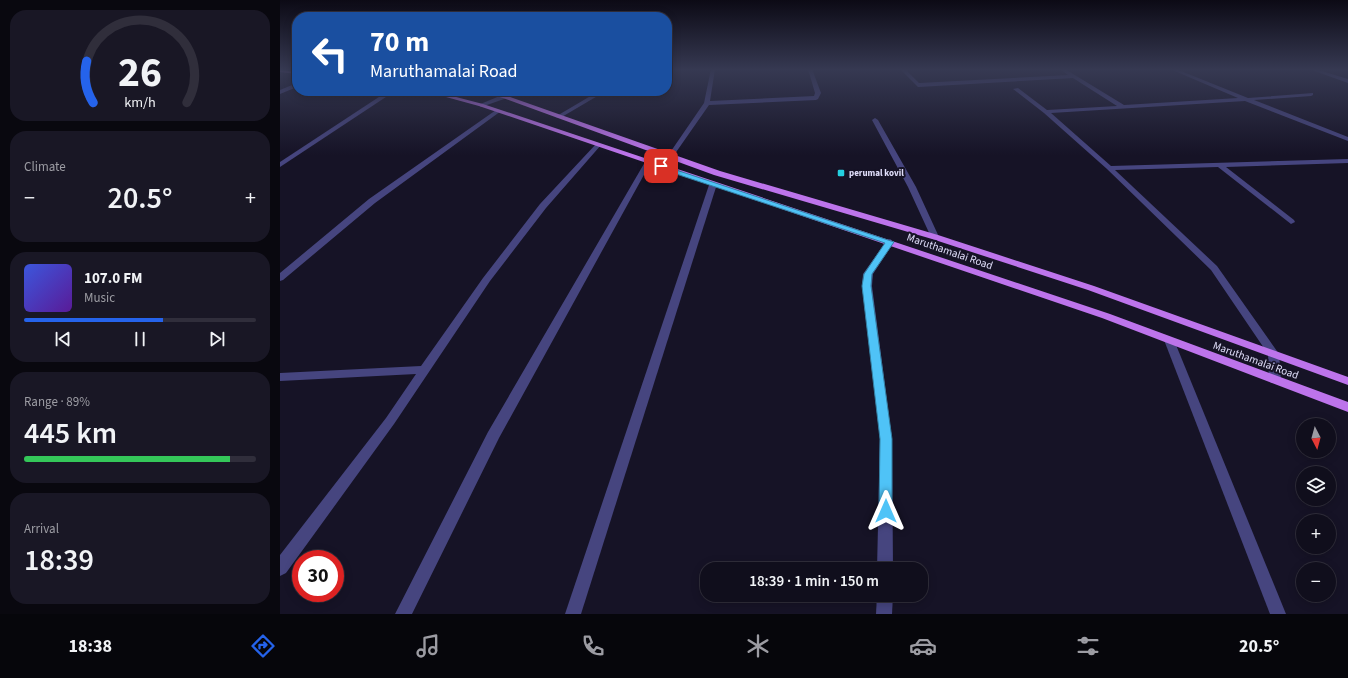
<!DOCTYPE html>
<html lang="en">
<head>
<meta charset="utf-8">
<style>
  body { margin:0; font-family:"Source Sans 3",sans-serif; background:#191725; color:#f1f3f6; height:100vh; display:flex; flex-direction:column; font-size:15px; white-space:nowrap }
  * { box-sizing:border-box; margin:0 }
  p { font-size:13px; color:#9c9ca3 }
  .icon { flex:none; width:22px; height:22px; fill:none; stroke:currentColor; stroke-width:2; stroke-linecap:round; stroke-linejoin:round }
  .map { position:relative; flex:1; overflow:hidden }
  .sheet { display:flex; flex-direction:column; gap:10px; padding:10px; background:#09080f; width:280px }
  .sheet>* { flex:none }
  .guide { position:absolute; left:12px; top:12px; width:380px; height:84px; border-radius:16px; box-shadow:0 2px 10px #0003,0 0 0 1px #302e3b; background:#1a4fa0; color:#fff; overflow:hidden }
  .needle { width:26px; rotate:174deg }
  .buttons { position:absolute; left:1016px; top:418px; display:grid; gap:8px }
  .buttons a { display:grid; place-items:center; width:40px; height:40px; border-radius:50%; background:#100e1c; box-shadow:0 2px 10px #0003,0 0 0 1px #302e3b; font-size:20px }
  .speed { position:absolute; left:12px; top:550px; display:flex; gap:8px; font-size:20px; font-weight:700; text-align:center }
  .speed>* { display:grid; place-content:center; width:52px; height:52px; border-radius:50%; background:#100e1c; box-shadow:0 2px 10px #0003,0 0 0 1px #302e3b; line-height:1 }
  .speed .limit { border:6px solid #d22; background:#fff; color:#111 }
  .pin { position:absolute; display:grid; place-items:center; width:34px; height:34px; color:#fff; margin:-17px; border-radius:8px; box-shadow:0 2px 6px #0006 }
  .me { position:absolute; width:44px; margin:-22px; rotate:0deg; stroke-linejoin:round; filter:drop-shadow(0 0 3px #0008) }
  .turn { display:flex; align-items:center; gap:14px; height:84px; padding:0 12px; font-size:18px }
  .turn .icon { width:52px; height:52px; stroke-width:2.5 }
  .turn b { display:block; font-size:28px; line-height:34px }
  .big { font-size:30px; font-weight:600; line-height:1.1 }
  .sheet .widget { flex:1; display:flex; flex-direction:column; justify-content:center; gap:6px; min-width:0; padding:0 14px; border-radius:16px; background:#191725 }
  .sheet .dial { align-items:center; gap:0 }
  .dial svg { height:104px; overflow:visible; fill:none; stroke:#302e3b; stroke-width:7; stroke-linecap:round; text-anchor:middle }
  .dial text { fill:#f1f3f6; stroke:none }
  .song { display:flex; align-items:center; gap:12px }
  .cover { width:48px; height:48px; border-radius:6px; background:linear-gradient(135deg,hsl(230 70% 55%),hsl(270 70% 35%)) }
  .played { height:4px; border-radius:2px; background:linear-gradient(90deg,#2563eb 60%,#302e3b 60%) }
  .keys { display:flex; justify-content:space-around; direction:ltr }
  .heat { display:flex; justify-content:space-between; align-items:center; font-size:22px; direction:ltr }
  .charge { height:6px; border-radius:3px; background:linear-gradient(90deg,#34c759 89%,#302e3b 0) }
  .trip { position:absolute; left:420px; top:562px; width:228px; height:40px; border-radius:16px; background:#100e1c; box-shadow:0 2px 10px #0003,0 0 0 1px #302e3b; font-weight:600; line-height:40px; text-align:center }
  .tab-bar { display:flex; height:64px; justify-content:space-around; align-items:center; background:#06060b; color:#9c9ca3 }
  .tab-bar .icon { width:28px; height:28px }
  .tab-bar .active { color:#2563eb }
  .tab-bar b { font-size:18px; color:#f1f3f6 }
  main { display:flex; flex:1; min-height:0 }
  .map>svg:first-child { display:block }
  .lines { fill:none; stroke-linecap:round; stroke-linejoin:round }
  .minor { fill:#46457f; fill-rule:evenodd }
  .primary { fill:#bd74eb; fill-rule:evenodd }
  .route { fill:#4fc3f7; stroke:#337fa1 }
  .poi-dot { fill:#24d0e0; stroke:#161326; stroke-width:1.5 }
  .labels { text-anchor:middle; stroke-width:4; stroke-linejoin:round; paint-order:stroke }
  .far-poi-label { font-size:9px; font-weight:bold; fill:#e0defa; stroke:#161326; text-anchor:start }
  .street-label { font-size:11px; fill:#e0defa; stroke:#161326 }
</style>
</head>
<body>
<main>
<section class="sheet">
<div class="widget dial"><svg viewBox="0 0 100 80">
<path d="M14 69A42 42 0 1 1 86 69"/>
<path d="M14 69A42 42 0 0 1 9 37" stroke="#2563eb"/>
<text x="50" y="56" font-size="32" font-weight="700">26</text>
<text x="50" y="72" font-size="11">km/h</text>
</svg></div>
<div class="widget"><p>Climate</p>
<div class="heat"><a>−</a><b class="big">20.5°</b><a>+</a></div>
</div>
<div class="widget">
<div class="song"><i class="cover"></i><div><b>107.0 FM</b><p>Music</p></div></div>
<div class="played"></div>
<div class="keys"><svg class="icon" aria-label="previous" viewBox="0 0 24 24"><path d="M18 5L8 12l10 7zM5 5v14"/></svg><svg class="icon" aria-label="pause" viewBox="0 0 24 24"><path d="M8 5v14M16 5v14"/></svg><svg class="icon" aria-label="next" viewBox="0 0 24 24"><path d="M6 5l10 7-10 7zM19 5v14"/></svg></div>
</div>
<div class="widget"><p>Range · 89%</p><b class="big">445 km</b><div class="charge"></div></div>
<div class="widget"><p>Arrival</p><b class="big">18:39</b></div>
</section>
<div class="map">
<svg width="1068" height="614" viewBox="0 0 1068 614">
  <rect width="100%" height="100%" fill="#161326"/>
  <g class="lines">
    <!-- minor -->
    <g class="minor">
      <path d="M431,69H435L430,101L534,96L535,93L528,69H532L541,93L538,99L536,100L429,105L392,158H388L387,157L424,103Z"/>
      <path d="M620,69H625L639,83L788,75L780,69H785L844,105L958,98L890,69H896L968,98L1033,93V95L1031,96L974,100L1068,137V141L965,101L771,113L831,166L1068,159V163L946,167L1014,220L1015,222L1011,224L938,167L835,170L937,266L999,354L1001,380L999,383H991L989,380L988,354L931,270L827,169L764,113L733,89L738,88L767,110L837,106L793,78L638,87Z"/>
      <path d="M1029,69H1035L1068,79V83Z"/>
      <path d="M17,83V87L0,94V90Z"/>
      <path d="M108,91H115L0,167V162Z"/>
      <path d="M232,91H239L227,98L201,107L198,105Z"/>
      <path d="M319,91H326L280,118L275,117Z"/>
      <path d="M216,110L221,111L95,203L3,280L0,281V273L89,199Z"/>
      <path d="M595,118L598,120L636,187L659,237L658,239L655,240L651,237L628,187L592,120Z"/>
      <path d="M316,144L321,145L266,208L210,281L114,424L6,573L0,576V555L106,418L136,374L0,381V373L141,366L203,278L260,204Z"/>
      <path d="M368,160L371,162L219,438L132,614H115L208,432L365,162Z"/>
      <path d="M430,182H433L437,184L301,614H285Z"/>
      <path d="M610,239L614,242L593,274L592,286L612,439L613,569H597L600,439L582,286L583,274L607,240Z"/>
      <path d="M889,336L894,340L1006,614H990L884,340Z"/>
      <path d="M597,595H613L612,614H596Z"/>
    </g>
    <!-- primary -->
    <g class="primary">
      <path d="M0,70L17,72V74L0,72Z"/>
      <path d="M144,91H153L203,104L830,314L1068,402V412L822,318L199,106Z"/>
      <path d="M198,91H207L227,96L440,171L658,235L814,286L1068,377V385L808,290L652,239L434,175L223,98Z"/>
    </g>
  </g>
  <!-- sky -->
  <linearGradient id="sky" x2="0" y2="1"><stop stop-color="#0c0a15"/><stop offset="0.45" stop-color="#363952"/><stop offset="1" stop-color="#363952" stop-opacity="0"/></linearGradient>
  <rect width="1068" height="155" fill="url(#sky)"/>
  <!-- route -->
  <path class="route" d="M381,165L614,242L592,274L591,286L612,439V511L610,515L606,517L601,515L599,511L600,439L582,286L584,274L605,243L378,168V166Z"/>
  <!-- markers -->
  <rect class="poi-dot" x="557" y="169" width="8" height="8" rx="2"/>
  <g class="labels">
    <!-- far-poi labels -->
    <g class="far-poi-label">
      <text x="569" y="176">perumal kovil</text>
    </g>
    <!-- street labels -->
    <g class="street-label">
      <text transform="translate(670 251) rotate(19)" y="4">Maruthamalai Road</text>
      <text transform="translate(976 360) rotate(20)" y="4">Maruthamalai Road</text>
    </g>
  </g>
</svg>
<div class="buttons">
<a><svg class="needle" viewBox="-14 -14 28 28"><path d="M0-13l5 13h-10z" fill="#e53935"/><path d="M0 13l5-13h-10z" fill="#9c9ca3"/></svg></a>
<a><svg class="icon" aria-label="layers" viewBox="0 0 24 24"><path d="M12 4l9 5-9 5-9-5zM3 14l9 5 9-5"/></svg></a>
<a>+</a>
<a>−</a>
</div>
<div class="speed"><div class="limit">30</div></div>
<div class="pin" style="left:381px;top:166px;background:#d93025"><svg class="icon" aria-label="arrive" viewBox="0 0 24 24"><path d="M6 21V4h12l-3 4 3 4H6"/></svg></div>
<svg class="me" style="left:606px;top:511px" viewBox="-20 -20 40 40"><path d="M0-17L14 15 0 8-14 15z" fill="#4fc3f7" stroke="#fff" stroke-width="4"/></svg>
<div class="trip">18:39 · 1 min · 150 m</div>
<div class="guide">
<div class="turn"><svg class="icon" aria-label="left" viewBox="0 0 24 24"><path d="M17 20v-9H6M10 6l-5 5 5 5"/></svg><div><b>70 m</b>Maruthamalai Road</div></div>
</div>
</div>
</main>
<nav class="tab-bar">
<b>18:38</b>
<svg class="icon active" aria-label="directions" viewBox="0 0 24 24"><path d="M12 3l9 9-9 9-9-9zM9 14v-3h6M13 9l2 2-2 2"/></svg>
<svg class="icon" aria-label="music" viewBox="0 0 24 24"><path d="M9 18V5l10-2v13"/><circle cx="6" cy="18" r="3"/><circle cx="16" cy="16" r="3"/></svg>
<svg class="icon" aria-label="phone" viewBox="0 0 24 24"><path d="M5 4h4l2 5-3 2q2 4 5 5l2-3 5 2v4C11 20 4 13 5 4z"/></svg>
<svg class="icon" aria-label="climate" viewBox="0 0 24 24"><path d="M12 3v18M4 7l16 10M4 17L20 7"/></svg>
<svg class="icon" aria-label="car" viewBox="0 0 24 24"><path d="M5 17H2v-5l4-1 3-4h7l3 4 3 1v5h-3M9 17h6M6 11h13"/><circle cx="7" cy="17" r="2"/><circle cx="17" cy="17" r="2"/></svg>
<svg class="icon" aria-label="filters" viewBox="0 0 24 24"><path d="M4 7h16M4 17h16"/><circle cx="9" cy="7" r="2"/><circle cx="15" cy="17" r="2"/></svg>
<b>20.5°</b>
</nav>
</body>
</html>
